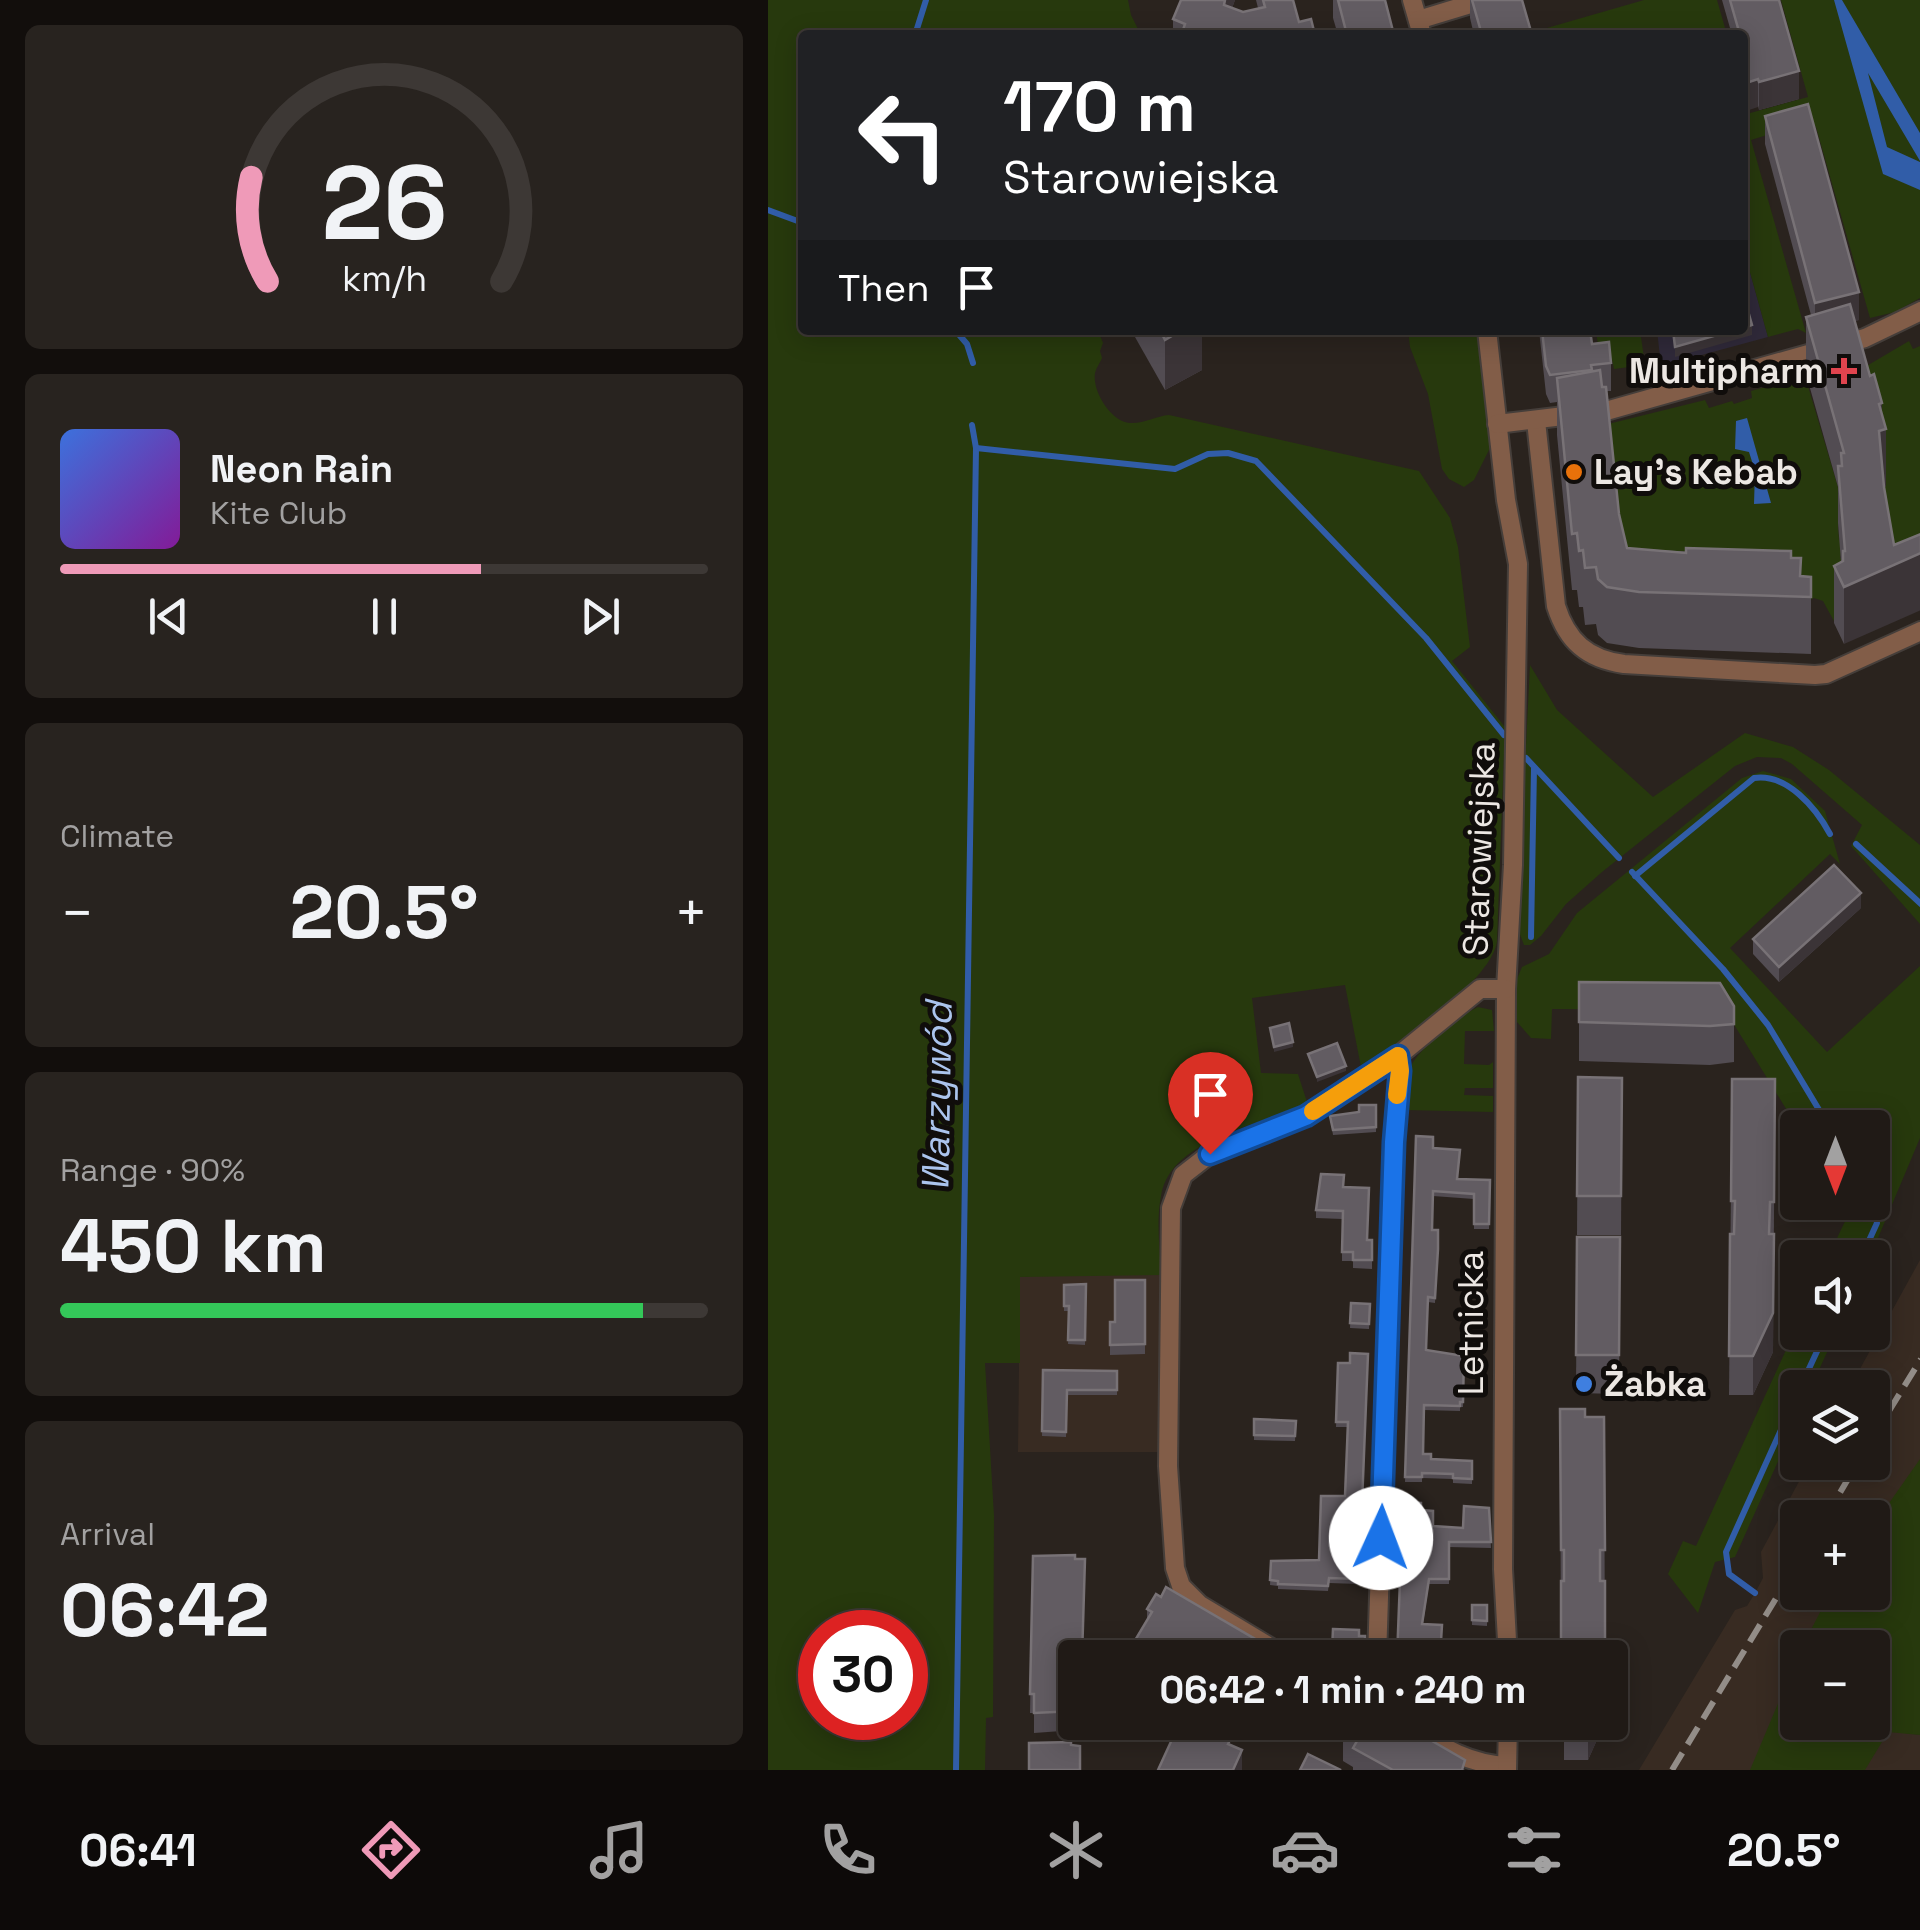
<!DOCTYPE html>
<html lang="en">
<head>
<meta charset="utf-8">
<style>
  body { margin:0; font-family:"Space Grotesk",sans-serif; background:#28231f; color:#f1f3f6; height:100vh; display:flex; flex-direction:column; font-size:38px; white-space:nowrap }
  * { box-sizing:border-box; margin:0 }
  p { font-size:32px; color:#a2a1a1 }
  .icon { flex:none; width:55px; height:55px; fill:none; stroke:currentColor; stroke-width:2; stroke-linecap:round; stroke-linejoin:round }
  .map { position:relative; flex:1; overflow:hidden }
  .details { display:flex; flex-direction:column; gap:25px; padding:25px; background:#120e0c; width:768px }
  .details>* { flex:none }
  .hud { position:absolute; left:30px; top:30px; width:950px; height:305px; border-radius:10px; box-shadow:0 5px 25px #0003,0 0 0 2px #3d3835; background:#202124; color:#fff; overflow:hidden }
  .needle { width:65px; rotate:180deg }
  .fabs { position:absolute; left:1012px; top:1110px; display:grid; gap:20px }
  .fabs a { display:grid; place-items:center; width:110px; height:110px; border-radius:10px; background:#201a16; box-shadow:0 5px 25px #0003,0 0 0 2px #3d3835; font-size:50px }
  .speed { position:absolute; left:30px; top:1610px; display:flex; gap:20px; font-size:50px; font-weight:700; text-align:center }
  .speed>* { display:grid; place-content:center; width:130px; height:130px; border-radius:50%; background:#201a16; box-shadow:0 5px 25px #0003,0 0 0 2px #3d3835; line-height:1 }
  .speed .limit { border:15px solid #d22; background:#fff; color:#111 }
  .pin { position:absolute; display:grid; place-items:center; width:85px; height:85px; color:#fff; margin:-102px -42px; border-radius:50% 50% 50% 0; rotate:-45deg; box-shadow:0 0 10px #0007 }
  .pin .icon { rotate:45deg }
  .me { position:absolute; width:110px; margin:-55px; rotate:2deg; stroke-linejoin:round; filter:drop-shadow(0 0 8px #0008) }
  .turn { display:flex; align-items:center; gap:35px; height:210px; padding:0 40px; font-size:45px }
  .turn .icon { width:130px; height:130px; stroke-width:2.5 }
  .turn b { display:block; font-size:70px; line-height:85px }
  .then { display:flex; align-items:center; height:95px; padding:0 40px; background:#0003; gap:20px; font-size:38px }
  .big { font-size:75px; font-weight:600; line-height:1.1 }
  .details .widget { flex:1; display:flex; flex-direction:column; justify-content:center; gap:15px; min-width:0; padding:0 35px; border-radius:15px; background:#28231f }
  .details .dial { align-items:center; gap:0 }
  .dial svg { height:260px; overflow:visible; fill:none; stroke:#3d3835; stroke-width:7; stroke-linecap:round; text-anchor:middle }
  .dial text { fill:#f1f3f6; stroke:none }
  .song { display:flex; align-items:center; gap:30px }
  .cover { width:120px; height:120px; border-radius:15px; background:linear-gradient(135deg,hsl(220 70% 55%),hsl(290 70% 35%)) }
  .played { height:10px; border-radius:5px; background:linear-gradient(90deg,#ef9ab8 65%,#3d3835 65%) }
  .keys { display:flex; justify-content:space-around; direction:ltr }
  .heat { display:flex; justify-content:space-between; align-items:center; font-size:55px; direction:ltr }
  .charge { height:15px; border-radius:8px; background:linear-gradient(90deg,#34c759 90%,#3d3835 0) }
  .trip { position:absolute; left:290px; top:1640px; width:570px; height:100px; border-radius:10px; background:#201a16; box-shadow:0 5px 25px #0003,0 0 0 2px #3d3835; font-weight:600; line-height:100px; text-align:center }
  .tabs { display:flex; height:160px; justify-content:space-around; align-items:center; background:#0d0a09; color:#a2a1a1 }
  .tabs .icon { width:70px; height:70px }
  .tabs .current { color:#ef9ab8 }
  .tabs b { font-size:45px; color:#f1f3f6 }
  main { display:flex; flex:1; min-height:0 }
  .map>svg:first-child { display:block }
  .built { fill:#382b22; fill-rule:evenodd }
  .education { fill:#2f2939 }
  .green { fill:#27390d; fill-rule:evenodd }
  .water { fill:#315da8 }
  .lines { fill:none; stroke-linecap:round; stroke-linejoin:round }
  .stream { stroke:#315da8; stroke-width:6 }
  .minor-casing { stroke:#453e3a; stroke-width:22 }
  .minor { stroke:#825d48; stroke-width:18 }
  .rail { stroke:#938d88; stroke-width:6; stroke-dasharray:20 10; stroke-linecap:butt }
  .wall { fill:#524c52 }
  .shaded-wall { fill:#3b3437 }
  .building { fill:#625c62; stroke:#787276; stroke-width:2.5 }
  .route-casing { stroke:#114b97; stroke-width:25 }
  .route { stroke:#1a73e8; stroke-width:18 }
  .slow { stroke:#f59e0b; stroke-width:18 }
  .health-dot { fill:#e0444e; stroke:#100d0b; stroke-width:4 }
  .food-dot { fill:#e8710a; stroke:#100d0b; stroke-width:4 }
  .shop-dot { fill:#3f7fe0; stroke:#100d0b; stroke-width:4 }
  .labels { text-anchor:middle; stroke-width:10; stroke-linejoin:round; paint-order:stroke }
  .poi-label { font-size:35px; font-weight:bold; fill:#ece7e3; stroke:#100d0b; text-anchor:start }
  .street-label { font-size:35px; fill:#ece7e3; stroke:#100d0b }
  .water-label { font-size:38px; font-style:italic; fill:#abc4ed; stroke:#100d0b }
</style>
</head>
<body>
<main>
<section class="details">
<div class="widget dial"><svg viewBox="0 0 100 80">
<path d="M14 69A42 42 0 1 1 86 69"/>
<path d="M14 69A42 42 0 0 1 9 37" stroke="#ef9ab8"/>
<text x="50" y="56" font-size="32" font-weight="700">26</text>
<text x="50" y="72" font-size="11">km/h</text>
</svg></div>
<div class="widget">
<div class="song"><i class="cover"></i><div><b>Neon Rain</b><p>Kite Club</p></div></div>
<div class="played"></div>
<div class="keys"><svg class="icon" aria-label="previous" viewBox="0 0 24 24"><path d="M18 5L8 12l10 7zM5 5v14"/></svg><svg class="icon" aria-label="pause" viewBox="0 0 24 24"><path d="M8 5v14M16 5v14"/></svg><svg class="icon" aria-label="next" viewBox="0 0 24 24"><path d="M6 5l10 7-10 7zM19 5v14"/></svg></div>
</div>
<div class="widget"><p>Climate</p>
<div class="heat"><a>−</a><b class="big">20.5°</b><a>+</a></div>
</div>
<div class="widget"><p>Range · 90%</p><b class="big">450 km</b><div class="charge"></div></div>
<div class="widget"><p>Arrival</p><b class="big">06:42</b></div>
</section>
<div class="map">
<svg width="1153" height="1770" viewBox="0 0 1153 1770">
  <rect width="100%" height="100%" fill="#2a231e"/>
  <!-- built -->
  <g class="built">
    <path d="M1152,1260V1647L1120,1731L1152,1735V1770H871L967,1610L979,1606L987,1593L995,1578L993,1552L1041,1463L1105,1462V1388L1082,1387ZM1030,1518H1105V1592H1030ZM1030,1648H1105V1722H1030Z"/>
    <path d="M273,1275H393L391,1452H250L252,1277Z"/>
  </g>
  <!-- education -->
  <path class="education" d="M975,247L1000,337L893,366L889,330H975Z"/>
  <!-- green -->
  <g class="green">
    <path d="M0,0H360L363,15L373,35H35V330H330L335,343L332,351L334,358C332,363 328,368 327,373C324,391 343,422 362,423C375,424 388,416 401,415L651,471L682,518L690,547L702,647L684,661L737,727L729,942C723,981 627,1048 594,1072L577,985L484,998L493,1073L530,1074L539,1102C494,1127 403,1137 393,1196C388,1221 392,1249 393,1275L252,1277V1363H217L226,1516L225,1717L218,1718L217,1770H0ZM52,1632H138V1718H52Z"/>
    <path d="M876,0H949L959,35H766L765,32Z"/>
    <path d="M1013,0H1152V298L1127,312L1102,318L1048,127L1038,123L983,140L1038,333L1030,329L1000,337L975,247V115L1040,97Z"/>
    <path d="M640,330H710L722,448L706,480L696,487L681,479L674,469L660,394L642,347Z"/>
    <path d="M828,330H872L877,365L846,369L844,360L832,361Z"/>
    <path d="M1141,341L1145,349L1152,346V592L1070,524L1071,540L1075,541L1072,558H1076L1075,619L1067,623L1055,601L1046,598L1034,603L859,605L832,426L937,400L941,408L964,401L966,404L984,398L983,391L1037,376L1072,494H1093L1118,486L1085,374Z"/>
    <path d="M762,665L789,710L885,797L977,733L1025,747L1061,770L1152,845V924L1083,846L1094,825L1024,764L1013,758L989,757L967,766L834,872L798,904L773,936L762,945H756L749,927Z"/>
    <path d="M995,771L1023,779L1057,811L1072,864L1062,854L962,948L1059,1052L1152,966V1138L1102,1257H1060L1081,1213L1075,1203L1105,1202V1128H1030L957,1010L784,1009L783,1039L763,1038L749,1022V979L754,967L781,954L809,913L974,778Z"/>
    <path d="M710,1007L724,1010L726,1031H697L696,1064L721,1065L725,1062V1088H697L696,1095L725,1096V1112L637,1110C638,1096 637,1081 642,1068C650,1049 691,1016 710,1007Z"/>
    <path d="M1030,1324V1332L1068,1333L1043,1387L1030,1388V1417L967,1557L947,1562L930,1613L900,1574L915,1541L928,1546Z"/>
    <path d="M1152,1459V1735L1120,1732L1097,1770H982L1030,1656V1722H1105V1648L1034,1647L1062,1593L1105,1592V1526Z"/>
  </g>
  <!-- water -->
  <g class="water">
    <path d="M1066,0H1074L1152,133V161L1100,73L1119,147L1152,162V190L1115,174Z"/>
    <path d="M979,418L1003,503L986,504L987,471L981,452L967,449L968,421Z"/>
  </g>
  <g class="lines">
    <!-- stream -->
    <g class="stream">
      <path d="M147,35L158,0"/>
      <path d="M0,210L35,223"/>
      <path d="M187,330L199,344L205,363"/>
      <path d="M208,448L407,469L440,454L460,453L488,461L658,638L736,735"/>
      <path d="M758,758L851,858"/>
      <path d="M1088,844L1153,904"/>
      <path d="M864,872L955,969L1000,1025L1062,1128"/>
      <path d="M867,876L986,778C1019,773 1048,808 1062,834"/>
      <path d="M763,937L766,768"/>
      <path d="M1093,1258L1109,1223L1105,1200"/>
      <path d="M1032,1388L1058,1332"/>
      <path d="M987,1593L961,1574L958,1552L1030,1392"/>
      <path d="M188,1770L208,448L204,425"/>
    </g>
    <!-- minor casing -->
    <g class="minor-casing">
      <g id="minor">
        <path d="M644,0L654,35"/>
        <path d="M650,20L716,0"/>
        <path d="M719,330L738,500L750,564L745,865L738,989L735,1569L740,1658"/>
        <path d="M768,421L788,606C799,641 819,659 856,664L1047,675L1058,674L1153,631"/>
        <path d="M729,424L838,411L1097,338L1153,311"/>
        <path d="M520,1658L432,1605L413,1586L407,1568L400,1466L403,1208L415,1175L442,1154L539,1115L630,1056L712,989H738"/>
        <path d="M609,1658L626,1142L632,1071L630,1056"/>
        <path d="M633,1722C668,1743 697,1764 739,1766"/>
        <path d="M739,1770L740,1722"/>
      </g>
    </g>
    <!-- minor -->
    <use href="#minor" class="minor"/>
    <!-- rail -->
    <g class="rail">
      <path d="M1105,1437L1153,1359"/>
      <path d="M1057,1518L1090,1462"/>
      <path d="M904,1770L1030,1562"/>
    </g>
  </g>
  <!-- wall -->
  <g class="wall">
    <path d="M413,0H467L464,8L475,12L490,8L488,0H525L531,22L547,35H405V19Z"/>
    <path d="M565,0H617L626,35H570L565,18Z"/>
    <path d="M702,0H754L764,35H706L702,18Z"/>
    <path d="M954,0H1011L1031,99L991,110L975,35H964Z"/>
    <path d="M997,116L1091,320L1086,321L1114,417L1118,486L1116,487L1076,644L1066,623V566L1073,562L1070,523V487L1038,374V317L1043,315L997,144Z"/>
    <path d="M363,330H434V370L397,390Z"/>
    <path d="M771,330H822L824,344L843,363V391H839L851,514L859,548L1023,558L1033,576L1043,577V654L871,648L839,643L830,635L828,624L817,625L815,607H811L809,590H804L789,435V402L782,403L778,394Z"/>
    <path d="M1093,908L1011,982L985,954V939Z"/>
    <path d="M811,982L966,1006V1062L942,1065L811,1061Z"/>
    <path d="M810,1077L854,1078L853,1235H809Z"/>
    <path d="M964,1079H1007L1005,1352L985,1395H961Z"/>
    <path d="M608,1105V1132L565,1135L562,1116L591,1112Z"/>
    <path d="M648,1136L665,1148L690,1179L722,1180L721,1229H706V1199L665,1196L664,1230H670L667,1303L660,1302L658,1350L696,1356L695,1407H692V1411L656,1410L655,1454L663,1459L704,1461V1484L685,1483V1479L654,1478V1482H637Z"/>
    <path d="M576,1187L600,1240H604V1269L585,1268V1261H574V1219L548,1218V1210Z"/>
    <path d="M809,1237H852L851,1394L808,1393Z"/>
    <path d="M377,1280V1354L342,1355V1322H347Z"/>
    <path d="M318,1284L317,1345L300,1344L301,1311H296V1285Z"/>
    <path d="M583,1303L602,1304L601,1329L582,1328Z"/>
    <path d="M600,1354L591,1584L561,1583L560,1591L510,1589V1586L502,1585L503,1561L551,1560L577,1496L579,1427H568L570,1363H582Z"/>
    <path d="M275,1370L349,1371V1395H299L298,1437L274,1436Z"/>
    <path d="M792,1409L817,1417H836L837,1658H793Z"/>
    <path d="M528,1421L527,1441L486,1440V1435Z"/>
    <path d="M721,1508L723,1548L681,1547V1584H661L655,1624L629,1658L653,1510L665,1526L695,1528Z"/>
    <path d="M265,1556L308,1658L307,1730L266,1733V1713H262Z"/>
    <path d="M704,1605H719V1626L704,1625Z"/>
    <path d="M379,1609L520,1658H366V1642L379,1621Z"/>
    <path d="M565,1629L597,1636V1656L564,1655Z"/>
    <path d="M493,1722H515L509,1732Z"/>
    <path d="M665,1722H687L682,1731Z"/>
    <path d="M793,1722H837L820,1760H796V1737H793Z"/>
    <path d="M575,1733L642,1736L697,1770H585V1767L575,1761Z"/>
  </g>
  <!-- shaded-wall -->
  <g class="shaded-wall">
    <path d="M457,0H467L456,30V5Z"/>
    <path d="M1031,71V99L991,110V82Z"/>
    <path d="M990,79V107L975,112V84Z"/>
    <path d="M1091,292V320L1047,331V303Z"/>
    <path d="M984,325V335L907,357V347L967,330H975V328Z"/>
    <path d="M414,330H434V370L397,390V340Z"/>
    <path d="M1114,403V430L1118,429V486L1111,488V404Z"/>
    <path d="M1153,553V610L1076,644V587Z"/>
    <path d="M1093,893V908L1011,982V967Z"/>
    <path d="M525,1042V1047L506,1052V1047Z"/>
    <path d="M578,1066V1071L549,1082V1077Z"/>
    <path d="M1006,1234L1005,1352L985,1395V1356Z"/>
    <path d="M411,1642V1658H402Z"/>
    <path d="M820,1722H837L820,1760Z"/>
    <path d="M474,1750V1770H465Z"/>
  </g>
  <!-- building -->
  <g class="building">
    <path d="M413,0H457L456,5L475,12L497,7L495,0H525L531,22L543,19L547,35H427L415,30L417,24L405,19Z"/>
    <path d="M570,0H617L626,35H579Z"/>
    <path d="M704,0H754L764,35H714Z"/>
    <path d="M962,0H1011L1031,71L991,82L990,79L975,84V35H972Z"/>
    <path d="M1040,104L1091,292L1047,303L997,116Z"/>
    <path d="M975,293L984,325L975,328Z"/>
    <path d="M1082,304L1102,376L1106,374L1114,403L1111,404L1118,429L1111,431L1116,487L1126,545L1153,534V553L1076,587L1066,566L1075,561V551H1077L1070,466H1074L1073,453H1076L1038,317Z"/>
    <path d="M392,330H414L397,340Z"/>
    <path d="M774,330H822L824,344L841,342L843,363L823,365L824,370L782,375L778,366Z"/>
    <path d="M905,330H967L907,347Z"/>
    <path d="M832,370L834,387H838L851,514L859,548L918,553V548L1023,551V558H1033L1032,576L1043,577V597L871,592L839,587L830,579L828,567L817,568L815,550L811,551L809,533L804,534L789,378Z"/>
    <path d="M1066,865L1093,893L1011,967L985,939Z"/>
    <path d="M811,982L952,983L966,1006V1024L942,1026L811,1022Z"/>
    <path d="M521,1023L525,1042L506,1047L502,1028Z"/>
    <path d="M569,1043L578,1066L549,1077L540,1054Z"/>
    <path d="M810,1077L854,1078L853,1196H809Z"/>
    <path d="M964,1079H1007L1006,1202H1002L1001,1234H1006L1005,1313L985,1356H961L962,1234H966L967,1201H963Z"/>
    <path d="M591,1105H608V1127L565,1130L562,1116L591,1112Z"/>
    <path d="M648,1136L665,1137V1148L692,1150L689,1179L722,1180L721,1224H706V1194L665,1191L664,1230H670V1249L667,1298L660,1297L658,1350L696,1356L695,1402H692V1406L656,1405L655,1454H663V1459L704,1461V1479L685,1478V1474L654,1473V1477H637Z"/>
    <path d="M553,1174L576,1175L575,1187L601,1188L599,1240H604V1260H585V1252H574L575,1211L548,1210Z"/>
    <path d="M809,1237H852L851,1355H808Z"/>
    <path d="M347,1280H377V1344L342,1345V1322H347Z"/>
    <path d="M318,1284L317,1340H300L301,1306H296V1285Z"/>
    <path d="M583,1303L602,1304L601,1324L582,1323Z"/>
    <path d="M582,1353L600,1354L591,1579L561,1578L560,1586L510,1584V1581L502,1580L503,1561L551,1560L553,1496H577L580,1422H568L570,1363H582Z"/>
    <path d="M275,1370L349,1371V1390H299L298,1432L274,1431Z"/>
    <path d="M792,1409H817V1417H836L837,1550H832V1581H837V1658H793V1581H796V1550H793Z"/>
    <path d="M486,1419L528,1421L527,1436L486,1435Z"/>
    <path d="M635,1502L653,1503V1510L665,1511V1526L695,1528L696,1506L721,1508L723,1542H681V1579H661L654,1624L674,1625L673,1641H679L678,1658H629Z"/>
    <path d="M307,1555V1559H317L314,1658H308L307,1711L266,1713V1694H262L265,1556Z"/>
    <path d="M398,1587L520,1658H438L411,1642L402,1658H392L366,1642L384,1612L379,1609L388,1594L393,1597Z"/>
    <path d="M704,1605H719V1621L704,1620Z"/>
    <path d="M565,1629L591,1630V1636H597V1650H564Z"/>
    <path d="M412,1722H438L464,1736L460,1744L474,1750L465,1770H390Z"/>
    <path d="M581,1722H632L642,1728L641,1737L645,1730L697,1760L694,1770H625L585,1748L589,1741L575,1733Z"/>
    <path d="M303,1742V1745L312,1746V1770H261V1743Z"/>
    <path d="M540,1754L573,1770H532Z"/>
  </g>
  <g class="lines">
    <!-- route casing -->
    <g class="route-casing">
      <path id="route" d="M442,1154L538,1116L630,1056L632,1071L626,1142L613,1538"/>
    </g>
    <!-- route -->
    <use href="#route" class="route"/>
    <!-- slow -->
    <path class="slow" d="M545,1111L630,1056L632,1071L629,1095"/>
  </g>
  <!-- markers -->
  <path class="health-dot" d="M1071 356h10v10h10v10h-10v10h-10v-10h-10v-10h10z"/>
  <circle class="food-dot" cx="806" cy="472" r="10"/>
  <circle class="shop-dot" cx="816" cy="1384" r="10"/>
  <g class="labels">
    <!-- poi labels -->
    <g class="poi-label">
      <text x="1056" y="383" text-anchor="end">Multipharm</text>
      <text x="826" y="484">Lay's Kebab</text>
      <text x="836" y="1396">Żabka</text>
    </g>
    <!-- street labels -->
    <g class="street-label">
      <text transform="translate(711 849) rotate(-88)" y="12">Starowiejska</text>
      <text transform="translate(703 1323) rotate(-90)" y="12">Letnicka</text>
    </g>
    <!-- water labels -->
    <g class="water-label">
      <text transform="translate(169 1097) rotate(-89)" y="13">Warzywód</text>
    </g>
  </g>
</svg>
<div class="fabs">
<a><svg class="needle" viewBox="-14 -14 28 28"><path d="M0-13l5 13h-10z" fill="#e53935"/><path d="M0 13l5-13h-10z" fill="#a2a1a1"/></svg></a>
<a><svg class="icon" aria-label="sound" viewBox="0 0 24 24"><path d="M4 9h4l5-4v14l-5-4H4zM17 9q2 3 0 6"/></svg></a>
<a><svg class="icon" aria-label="layers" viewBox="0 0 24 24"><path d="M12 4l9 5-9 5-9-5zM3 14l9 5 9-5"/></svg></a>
<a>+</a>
<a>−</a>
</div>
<div class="speed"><div class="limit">30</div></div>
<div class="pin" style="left:442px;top:1154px;background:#d93025"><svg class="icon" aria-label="arrive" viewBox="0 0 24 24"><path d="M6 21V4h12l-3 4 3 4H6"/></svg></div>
<svg class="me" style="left:613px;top:1538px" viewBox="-20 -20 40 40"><circle r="19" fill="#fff"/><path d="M0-13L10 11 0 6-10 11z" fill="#1a73e8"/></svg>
<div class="trip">06:42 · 1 min · 240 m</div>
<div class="hud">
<div class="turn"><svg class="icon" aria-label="left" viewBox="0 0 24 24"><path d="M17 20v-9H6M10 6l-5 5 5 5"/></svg><div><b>170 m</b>Starowiejska</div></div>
<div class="then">Then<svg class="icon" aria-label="arrive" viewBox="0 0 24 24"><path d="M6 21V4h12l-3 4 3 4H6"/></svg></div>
</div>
</div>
</main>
<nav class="tabs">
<b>06:41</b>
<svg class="icon current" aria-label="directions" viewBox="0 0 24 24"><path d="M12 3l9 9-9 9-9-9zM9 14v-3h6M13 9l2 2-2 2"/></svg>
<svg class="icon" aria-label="music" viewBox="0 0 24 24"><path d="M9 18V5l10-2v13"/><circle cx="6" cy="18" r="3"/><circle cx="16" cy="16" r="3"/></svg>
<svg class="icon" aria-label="phone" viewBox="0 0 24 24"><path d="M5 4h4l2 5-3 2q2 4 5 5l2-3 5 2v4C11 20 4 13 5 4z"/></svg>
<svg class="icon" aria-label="climate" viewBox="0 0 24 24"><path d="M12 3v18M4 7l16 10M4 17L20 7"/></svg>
<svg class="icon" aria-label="car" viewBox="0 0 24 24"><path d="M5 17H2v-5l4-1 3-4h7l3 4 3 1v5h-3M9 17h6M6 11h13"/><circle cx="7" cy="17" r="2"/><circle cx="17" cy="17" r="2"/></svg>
<svg class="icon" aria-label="filters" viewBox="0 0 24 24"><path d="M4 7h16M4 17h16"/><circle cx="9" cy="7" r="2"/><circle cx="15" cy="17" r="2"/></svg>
<b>20.5°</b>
</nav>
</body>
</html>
